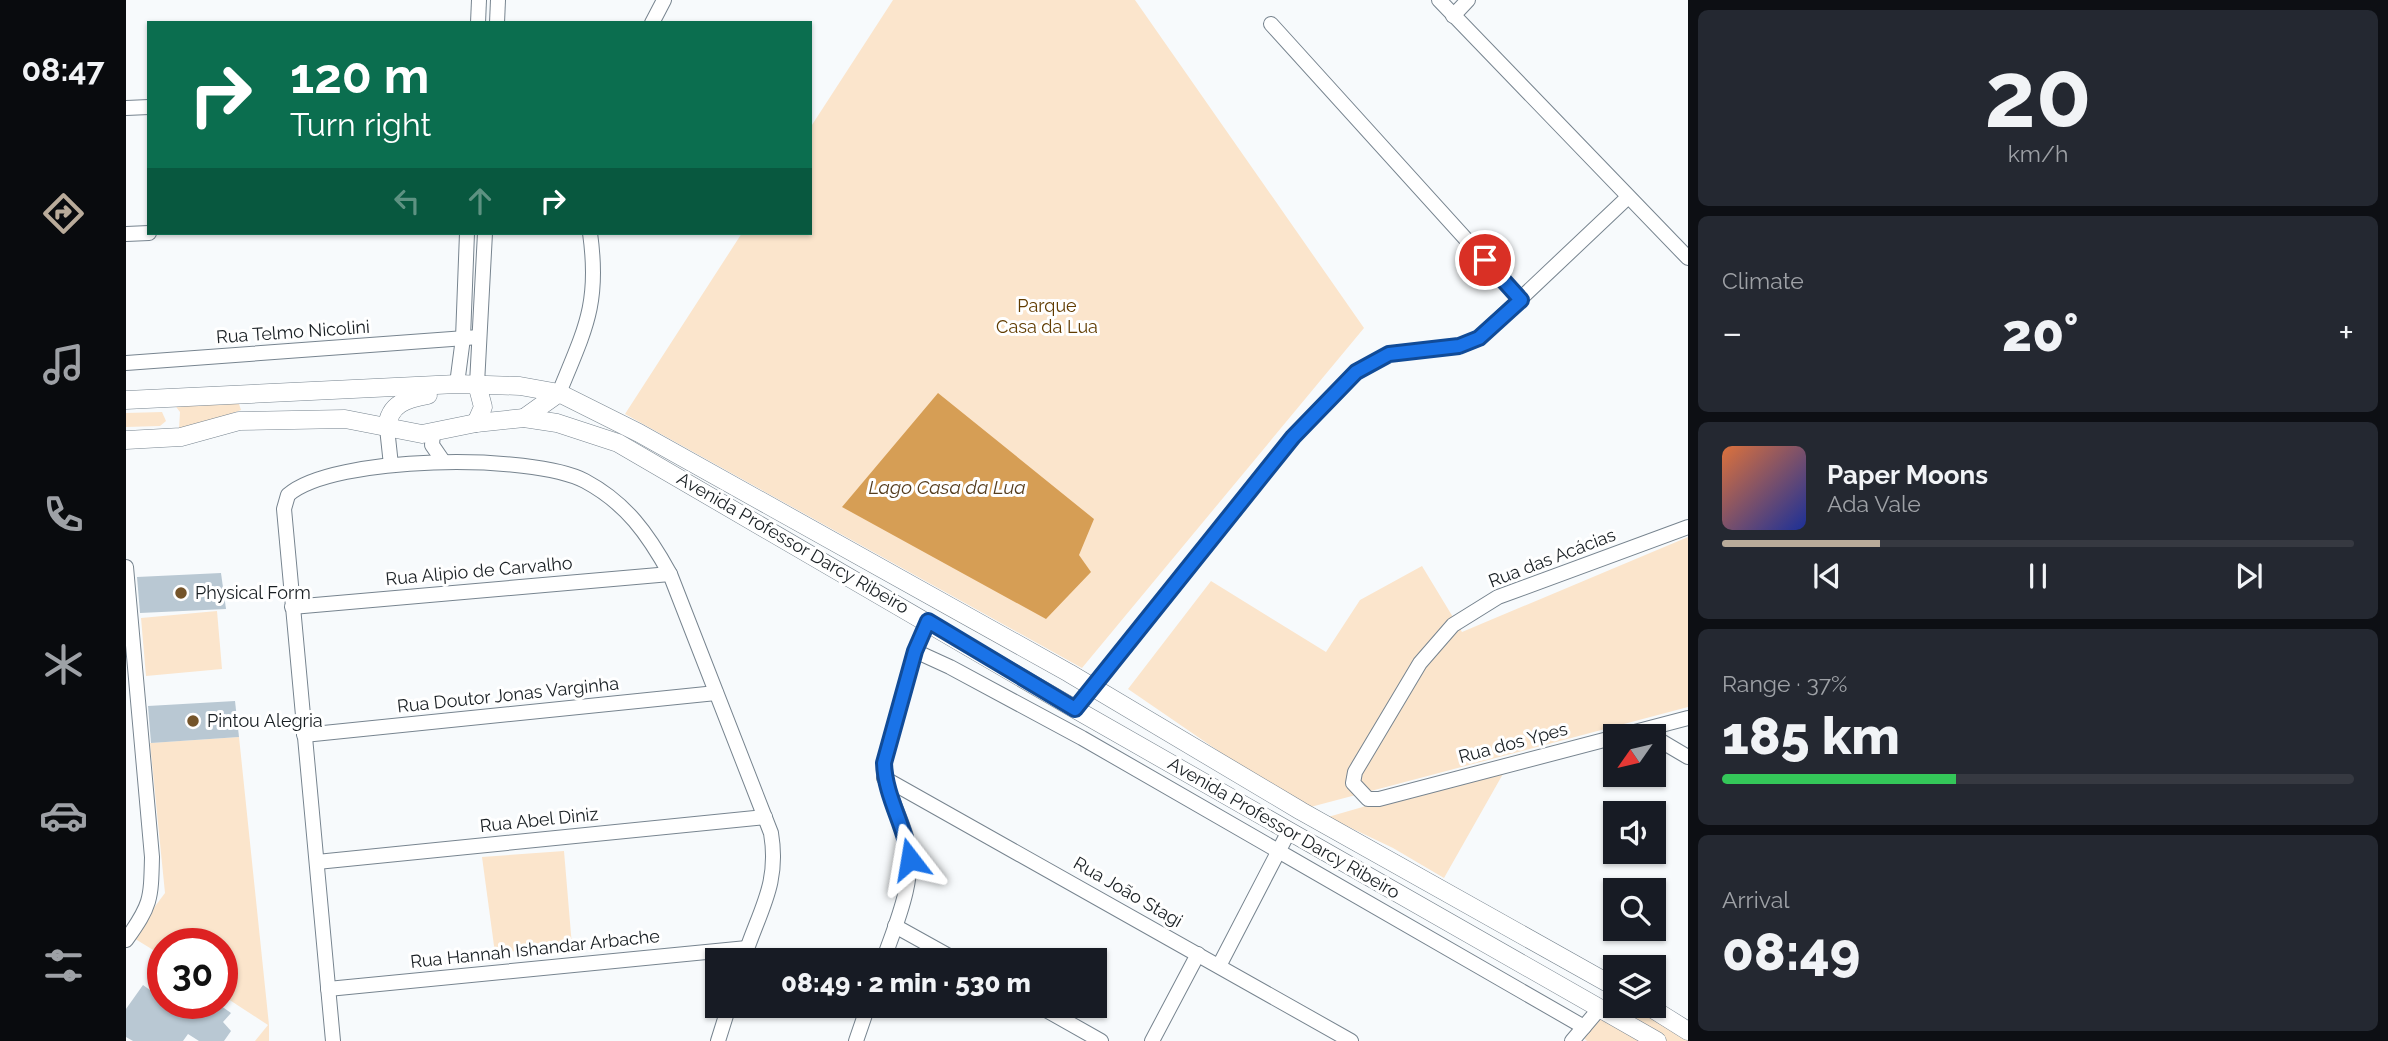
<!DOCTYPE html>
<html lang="en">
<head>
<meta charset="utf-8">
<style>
  body { margin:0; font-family:Raleway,sans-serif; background:#242831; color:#f1f3f6; height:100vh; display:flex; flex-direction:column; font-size:26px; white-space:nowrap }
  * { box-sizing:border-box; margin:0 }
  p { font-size:23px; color:#9ea1a6 }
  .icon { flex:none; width:38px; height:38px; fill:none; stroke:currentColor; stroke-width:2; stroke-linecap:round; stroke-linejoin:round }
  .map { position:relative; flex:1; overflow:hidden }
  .drawer { display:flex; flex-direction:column; gap:10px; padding:10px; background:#0d0f14; width:700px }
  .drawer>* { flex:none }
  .banner { position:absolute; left:21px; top:21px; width:665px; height:214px; border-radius:0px; box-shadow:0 2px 5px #0004; background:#0b6e4f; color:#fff; overflow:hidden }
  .needle { width:46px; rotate:236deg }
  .tools { position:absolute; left:1477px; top:724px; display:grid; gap:14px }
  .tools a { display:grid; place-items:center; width:63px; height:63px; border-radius:0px; background:#171b24; box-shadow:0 2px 5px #0004; font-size:35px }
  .speed { position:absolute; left:21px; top:928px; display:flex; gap:14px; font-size:35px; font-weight:700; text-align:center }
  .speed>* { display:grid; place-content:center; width:91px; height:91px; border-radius:50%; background:#171b24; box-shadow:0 2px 5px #0004; line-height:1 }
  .speed .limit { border:10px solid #d22; background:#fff; color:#111 }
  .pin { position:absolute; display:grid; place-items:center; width:60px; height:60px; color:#fff; margin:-30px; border:4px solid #fff; border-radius:50%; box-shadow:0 2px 7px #0007 }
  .me { position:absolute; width:77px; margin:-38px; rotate:346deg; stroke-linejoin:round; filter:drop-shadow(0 0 5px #0008) }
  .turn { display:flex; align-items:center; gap:24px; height:147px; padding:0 28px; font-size:32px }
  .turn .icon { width:91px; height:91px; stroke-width:2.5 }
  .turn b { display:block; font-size:49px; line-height:60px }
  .lanes { display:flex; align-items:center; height:66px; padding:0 28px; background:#0003; justify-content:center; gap:35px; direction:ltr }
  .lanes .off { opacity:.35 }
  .big { font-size:52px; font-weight:800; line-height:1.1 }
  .drawer .card { flex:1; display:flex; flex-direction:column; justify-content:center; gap:10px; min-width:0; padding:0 24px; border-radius:10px; background:#242831 }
  .drawer .dial { align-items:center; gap:0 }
  .dial b { font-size:91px; line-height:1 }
  .song { display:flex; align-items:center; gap:21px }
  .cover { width:84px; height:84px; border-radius:10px; background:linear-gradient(135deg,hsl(20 70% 55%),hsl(230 70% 35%)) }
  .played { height:7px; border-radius:4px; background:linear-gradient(90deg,#b9ab9a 25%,#363941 25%) }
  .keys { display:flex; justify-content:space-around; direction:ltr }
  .heat { display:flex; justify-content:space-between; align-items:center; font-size:38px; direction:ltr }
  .charge { height:10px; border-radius:5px; background:linear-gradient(90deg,#34c759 37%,#363941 0) }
  .trip { position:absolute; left:579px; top:948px; width:402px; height:70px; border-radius:0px; background:#171b24; box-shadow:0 2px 5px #0004; font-weight:800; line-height:70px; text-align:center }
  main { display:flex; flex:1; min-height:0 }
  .tabs { display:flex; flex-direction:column; width:126px; justify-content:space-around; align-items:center; background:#090b0e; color:#9ea1a6 }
  .tabs .icon { width:49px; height:49px }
  .tabs .selected { color:#b9ab9a }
  .tabs b { font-size:32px; color:#f1f3f6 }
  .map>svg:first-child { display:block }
  .green { fill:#fbe5cc }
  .water { fill:#d69e55 }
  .building { fill:#b9c8d3 }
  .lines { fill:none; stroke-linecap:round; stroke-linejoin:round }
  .minor-casing { stroke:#77848f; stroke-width:16 }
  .major-casing { stroke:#77848f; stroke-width:19 }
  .minor { stroke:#fff; stroke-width:14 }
  .major { stroke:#fff; stroke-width:18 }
  .route-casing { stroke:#114b97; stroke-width:18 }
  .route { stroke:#1a73e8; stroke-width:12 }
  .poi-dot { fill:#74542a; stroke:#fff; stroke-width:2.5 }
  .labels { text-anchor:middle; stroke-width:6; stroke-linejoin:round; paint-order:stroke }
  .park-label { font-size:18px; fill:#613c00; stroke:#fff }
  .street-label { font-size:18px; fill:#191f23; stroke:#fff }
  .poi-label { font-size:18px; fill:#191f23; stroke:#fff; text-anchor:start }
  .water-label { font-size:19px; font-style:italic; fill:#543c1d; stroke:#fff }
</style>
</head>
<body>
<main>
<nav class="tabs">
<b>08:47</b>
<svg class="icon selected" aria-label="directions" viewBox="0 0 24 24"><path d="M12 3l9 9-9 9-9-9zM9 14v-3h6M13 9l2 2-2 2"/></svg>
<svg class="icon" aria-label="music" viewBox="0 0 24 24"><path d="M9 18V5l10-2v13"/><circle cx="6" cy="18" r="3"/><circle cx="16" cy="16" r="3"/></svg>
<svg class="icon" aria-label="phone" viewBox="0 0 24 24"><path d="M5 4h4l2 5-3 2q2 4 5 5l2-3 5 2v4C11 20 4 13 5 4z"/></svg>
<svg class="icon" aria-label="climate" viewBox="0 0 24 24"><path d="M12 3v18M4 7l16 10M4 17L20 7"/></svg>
<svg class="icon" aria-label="car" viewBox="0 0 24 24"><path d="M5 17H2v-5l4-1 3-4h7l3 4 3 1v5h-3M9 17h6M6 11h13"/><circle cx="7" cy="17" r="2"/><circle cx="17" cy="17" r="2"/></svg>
<svg class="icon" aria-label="filters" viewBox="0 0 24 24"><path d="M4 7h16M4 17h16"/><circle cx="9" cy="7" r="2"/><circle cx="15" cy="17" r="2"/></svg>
</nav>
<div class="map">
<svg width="1562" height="1041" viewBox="0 0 1562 1041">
  <rect width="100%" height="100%" fill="#f7fafc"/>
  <!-- green -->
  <g class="green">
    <path d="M767,0H1009L1238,328L956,668L499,414L616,233H684V128Z"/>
    <path d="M48,404H113L115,410L65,429H53L54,412Z"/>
    <path d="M36,412L40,421L34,426L0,427V413Z"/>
    <path d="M1562,537V707L1177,809L1002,689L1085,581L1200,652L1234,600L1296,566L1336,632Z"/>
    <path d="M91,611L96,669L20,676L15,618Z"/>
    <path d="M113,737L143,1025V1041H129L142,1025L96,995V943H37V956L6,937L39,893L24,743Z"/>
    <path d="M1382,765L1318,878L1267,848L1202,817Z"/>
    <path d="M438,851L446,946L369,953L356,857Z"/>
    <path d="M1489,1002V1006H1506L1562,1041H1461L1455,1035Z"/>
  </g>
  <!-- water -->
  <path class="water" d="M812,393L968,519L953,555L965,572L920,619L716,507Z"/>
  <!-- building -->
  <g class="building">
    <path d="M95,573L100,609L14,613L11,577Z"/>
    <path d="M109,701L113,737L25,743L22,706Z"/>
    <path d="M37,979V1003H91L105,1013L97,1022L105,1031L98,1041H73L62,1034L57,1041H7L0,1037V1009L17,985L24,990Z"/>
  </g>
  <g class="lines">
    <!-- minor casing -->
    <g class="minor-casing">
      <g id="minor">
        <path d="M1313,0L1562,258"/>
        <path d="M1327,16L1342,0"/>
        <path d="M352,23L353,0"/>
        <path d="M371,23L372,0"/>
        <path d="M526,23L538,0"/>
        <path d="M1145,24L1395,300"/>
        <path d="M0,108L23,107"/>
        <path d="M0,234L23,233"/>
        <path d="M0,363L353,337"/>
        <path d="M331,384L337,338L341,233"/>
        <path d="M351,384L359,233"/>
        <path d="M433,393C459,329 474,304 464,233"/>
        <path d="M261,428L265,465"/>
        <path d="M307,433L306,445L317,461"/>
        <path d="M1562,527L1372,597L1327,625L1294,663L1229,772L1227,783L1242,799H1253L1562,718"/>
        <path d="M0,567L26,857C25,900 25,905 0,940"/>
        <path d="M166,607L544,574"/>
        <path d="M789,651L824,667L956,738L1458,1027"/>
        <path d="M949,709L1167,437L1231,372L1263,354L1333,346L1353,338L1501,198"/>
        <path d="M178,735L590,693"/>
        <path d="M1528,737L1562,757"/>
        <path d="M758,778L1225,1041"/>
        <path d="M191,862L639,817"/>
        <path d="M769,926L832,961"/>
        <path d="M757,961C769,926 791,878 781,840C774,814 759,791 758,763L789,651L802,621"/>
        <path d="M1093,966L1163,831"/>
        <path d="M202,989L621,948"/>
        <path d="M913,1006L975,1041"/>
        <path d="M207,1041L158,509L162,495C207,455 406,453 459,481C500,503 522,534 544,574L645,833C654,886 632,912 617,961"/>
        <path d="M592,1041L603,1006"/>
        <path d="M730,1041L742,1006"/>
        <path d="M1026,1041L1072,954"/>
        <path d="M1446,1041L1474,1008"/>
      </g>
    </g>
    <!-- major casing -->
    <g class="major-casing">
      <g id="major">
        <path d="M0,400L331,384L394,386L433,393L513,433L943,673L1175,811L1489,987"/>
        <path d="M398,418L433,393"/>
        <path d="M350,423L357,407L351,384"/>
        <path d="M261,428C263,403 281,399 302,395"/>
        <path d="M0,440L55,437L113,421L219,419L296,434L350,423L398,418L431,423L492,443L949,709L1531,1041"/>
        <path d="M1522,1006L1562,1031"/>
      </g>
    </g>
    <!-- minor -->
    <use href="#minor" class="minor"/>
    <!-- major -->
    <use href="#major" class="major"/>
  </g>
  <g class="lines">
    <!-- route casing -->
    <g class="route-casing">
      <path id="route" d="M784,859C779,826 759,796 758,763L789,651L802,621L949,709L1167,437L1230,372L1263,354L1333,346L1353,338L1395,300L1359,260"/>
    </g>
    <!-- route -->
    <use href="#route" class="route"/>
  </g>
  <!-- markers -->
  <g class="poi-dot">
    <circle cx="55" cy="593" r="7"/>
    <circle cx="67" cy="721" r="7"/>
  </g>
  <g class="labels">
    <!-- park labels -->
    <g class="park-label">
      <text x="921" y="312">Parque<tspan x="921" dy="21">Casa da Lua</tspan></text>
    </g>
    <!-- street labels -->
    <g class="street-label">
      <text transform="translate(167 332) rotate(-4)" y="6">Rua Telmo Nicolini</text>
      <text transform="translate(667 543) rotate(30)" y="6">Avenida Professor Darcy Ribeiro</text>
      <text transform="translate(1426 558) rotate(-21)" y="6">Rua das Acácias</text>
      <text transform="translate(353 571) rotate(-5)" y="6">Rua Alipio de Carvalho</text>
      <text transform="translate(382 695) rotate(-6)" y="6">Rua Doutor Jonas Varginha</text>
      <text transform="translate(1387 743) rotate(-15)" y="6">Rua dos Ypes</text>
      <text transform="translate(413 820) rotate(-6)" y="6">Rua Abel Diniz</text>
      <text transform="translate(1158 828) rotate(30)" y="6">Avenida Professor Darcy Ribeiro</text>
      <text transform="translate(1002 892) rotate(30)" y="6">Rua João Stagi</text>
      <text transform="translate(409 949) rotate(-6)" y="6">Rua Hannah Ishandar Arbache</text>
    </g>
    <!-- poi labels -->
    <g class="poi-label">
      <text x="69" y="599">Physical Form</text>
      <text x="81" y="727">Pintou Alegria</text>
    </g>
    <!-- water labels -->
    <g class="water-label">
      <text x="821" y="494">Lago Casa da Lua</text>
    </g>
  </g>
</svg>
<div class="tools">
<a><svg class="needle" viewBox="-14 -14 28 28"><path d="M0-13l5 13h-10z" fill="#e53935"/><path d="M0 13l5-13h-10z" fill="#9ea1a6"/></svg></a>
<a><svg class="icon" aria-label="sound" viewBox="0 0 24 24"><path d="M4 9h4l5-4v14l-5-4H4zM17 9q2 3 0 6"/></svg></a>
<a><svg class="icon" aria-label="search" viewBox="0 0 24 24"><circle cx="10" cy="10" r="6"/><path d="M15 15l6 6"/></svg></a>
<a><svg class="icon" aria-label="layers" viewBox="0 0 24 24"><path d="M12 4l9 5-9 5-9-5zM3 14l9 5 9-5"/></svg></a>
</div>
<div class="speed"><div class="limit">30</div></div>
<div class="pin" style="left:1359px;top:260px;background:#d93025"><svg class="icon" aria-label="arrive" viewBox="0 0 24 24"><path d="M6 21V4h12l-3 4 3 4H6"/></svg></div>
<svg class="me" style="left:784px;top:859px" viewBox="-20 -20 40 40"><path d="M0-17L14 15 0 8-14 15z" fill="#1a73e8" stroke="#fff" stroke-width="4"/></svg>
<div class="trip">08:49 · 2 min · 530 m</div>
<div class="banner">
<div class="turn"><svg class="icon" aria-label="right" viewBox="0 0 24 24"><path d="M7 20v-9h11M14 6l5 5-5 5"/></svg><div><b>120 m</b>Turn right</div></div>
<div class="lanes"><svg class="icon off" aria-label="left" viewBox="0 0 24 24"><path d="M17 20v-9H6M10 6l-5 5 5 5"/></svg><svg class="icon off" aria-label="ahead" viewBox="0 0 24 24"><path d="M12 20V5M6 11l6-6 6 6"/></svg><svg class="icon" aria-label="right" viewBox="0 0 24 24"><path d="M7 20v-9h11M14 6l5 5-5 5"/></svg></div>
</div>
</div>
<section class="drawer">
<div class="card dial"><b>20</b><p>km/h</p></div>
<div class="card"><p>Climate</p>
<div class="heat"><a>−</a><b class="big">20°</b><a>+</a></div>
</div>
<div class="card">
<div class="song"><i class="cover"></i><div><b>Paper Moons</b><p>Ada Vale</p></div></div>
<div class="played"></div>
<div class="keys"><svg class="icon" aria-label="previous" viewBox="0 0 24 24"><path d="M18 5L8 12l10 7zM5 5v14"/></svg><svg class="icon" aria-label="pause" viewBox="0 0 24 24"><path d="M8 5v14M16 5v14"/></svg><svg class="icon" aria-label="next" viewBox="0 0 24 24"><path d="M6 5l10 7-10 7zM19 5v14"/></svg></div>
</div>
<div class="card"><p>Range · 37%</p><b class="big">185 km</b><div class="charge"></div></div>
<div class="card"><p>Arrival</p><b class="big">08:49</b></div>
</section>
</main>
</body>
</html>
